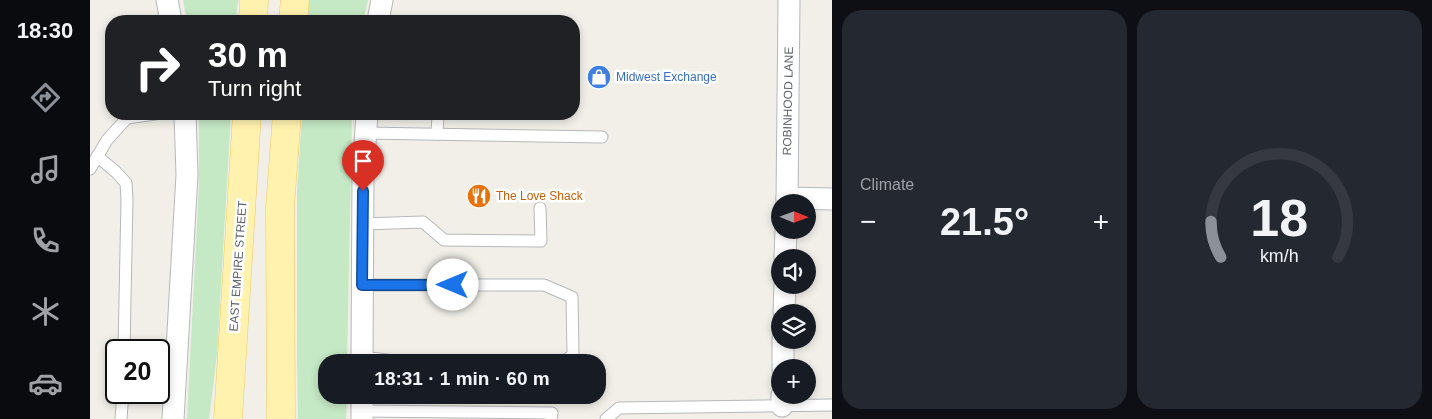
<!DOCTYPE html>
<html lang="en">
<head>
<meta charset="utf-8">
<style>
  body { margin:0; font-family:Helvetica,sans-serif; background:#242831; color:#f1f3f6; height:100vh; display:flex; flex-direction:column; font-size:19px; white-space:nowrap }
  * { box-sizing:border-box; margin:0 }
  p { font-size:16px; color:#9ea1a6 }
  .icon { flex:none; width:28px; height:28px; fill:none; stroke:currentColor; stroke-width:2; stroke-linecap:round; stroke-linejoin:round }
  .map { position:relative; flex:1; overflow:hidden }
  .details { display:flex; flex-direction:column; gap:10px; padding:10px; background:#0d0f14; width:600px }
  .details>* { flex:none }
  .hud { position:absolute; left:15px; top:15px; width:475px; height:105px; border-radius:20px; box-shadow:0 2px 8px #0003; background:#202124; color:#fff; overflow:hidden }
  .needle { width:32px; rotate:91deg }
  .controls { position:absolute; left:681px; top:194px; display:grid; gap:10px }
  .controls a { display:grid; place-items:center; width:45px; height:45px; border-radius:50%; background:#171b24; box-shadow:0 2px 8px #0003; font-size:25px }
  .speed { position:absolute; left:15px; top:339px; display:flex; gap:10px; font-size:25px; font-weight:700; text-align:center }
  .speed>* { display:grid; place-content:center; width:65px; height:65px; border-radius:50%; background:#171b24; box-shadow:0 2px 8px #0003; line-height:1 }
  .speed .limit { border:2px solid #111; border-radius:8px; background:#fff; color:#111 }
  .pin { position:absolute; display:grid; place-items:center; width:42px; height:42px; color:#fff; margin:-51px -21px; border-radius:50% 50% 50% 0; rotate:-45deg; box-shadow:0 0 5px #0007 }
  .pin .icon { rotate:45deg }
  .me { position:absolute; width:55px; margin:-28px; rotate:270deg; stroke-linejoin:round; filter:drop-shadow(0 0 4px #0008) }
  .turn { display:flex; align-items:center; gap:18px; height:105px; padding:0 20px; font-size:22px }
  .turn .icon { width:65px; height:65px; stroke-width:2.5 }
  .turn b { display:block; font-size:35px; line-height:42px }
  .big { font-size:38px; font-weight:800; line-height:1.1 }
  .details .widget { flex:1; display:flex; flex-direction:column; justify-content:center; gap:8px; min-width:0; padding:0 18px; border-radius:20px; background:#242831 }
  .details .dial { align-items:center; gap:0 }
  .dial svg { height:130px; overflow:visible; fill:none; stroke:#363941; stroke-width:7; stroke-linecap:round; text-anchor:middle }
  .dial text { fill:#f1f3f6; stroke:none }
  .heat { display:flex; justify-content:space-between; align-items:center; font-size:28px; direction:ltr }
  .details .tiles { flex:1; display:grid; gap:10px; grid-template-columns:repeat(2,1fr) }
  .trip { position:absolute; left:228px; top:354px; width:288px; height:50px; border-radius:20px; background:#171b24; box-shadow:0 2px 8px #0003; font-weight:800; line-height:50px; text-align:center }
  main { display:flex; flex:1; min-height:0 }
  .tabs { display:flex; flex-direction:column; width:90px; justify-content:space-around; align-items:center; background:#090b0e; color:#9ea1a6 }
  .tabs .icon { width:35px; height:35px }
  .tabs .current { color:#8c9099 }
  .tabs b { font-size:22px; color:#f1f3f6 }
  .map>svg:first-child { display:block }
  .green { fill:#c5e8c5 }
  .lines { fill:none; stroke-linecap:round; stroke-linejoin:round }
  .service-casing { stroke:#b5b8bc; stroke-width:13 }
  .minor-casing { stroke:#b5b8bc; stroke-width:23 }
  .primary-casing { stroke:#f2c960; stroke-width:29 }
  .service { stroke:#fff; stroke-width:11 }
  .minor { stroke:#fff; stroke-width:21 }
  .primary { stroke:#fff2af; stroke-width:28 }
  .route-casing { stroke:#114b97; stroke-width:12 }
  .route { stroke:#1a73e8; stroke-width:9 }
  .labels { text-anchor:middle; stroke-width:5; stroke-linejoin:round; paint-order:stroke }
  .shop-label { font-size:12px; fill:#366cbe; stroke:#fff; text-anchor:start }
  .street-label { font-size:12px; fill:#5f6368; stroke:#fff }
  .food-label { font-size:12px; fill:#c56008; stroke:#fff; text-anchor:start }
</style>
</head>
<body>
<main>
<nav class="tabs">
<b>18:30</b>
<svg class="icon current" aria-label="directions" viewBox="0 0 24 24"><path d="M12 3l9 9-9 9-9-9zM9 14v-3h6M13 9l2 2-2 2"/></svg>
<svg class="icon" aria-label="music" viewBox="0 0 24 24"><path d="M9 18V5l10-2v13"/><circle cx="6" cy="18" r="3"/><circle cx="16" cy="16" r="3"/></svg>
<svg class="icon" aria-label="phone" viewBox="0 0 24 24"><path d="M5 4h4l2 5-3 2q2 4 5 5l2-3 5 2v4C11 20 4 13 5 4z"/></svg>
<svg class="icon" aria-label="climate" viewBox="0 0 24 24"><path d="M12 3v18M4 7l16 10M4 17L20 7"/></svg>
<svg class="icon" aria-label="car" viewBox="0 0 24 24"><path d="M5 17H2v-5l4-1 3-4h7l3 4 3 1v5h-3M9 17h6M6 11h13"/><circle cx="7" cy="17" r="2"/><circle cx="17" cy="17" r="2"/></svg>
</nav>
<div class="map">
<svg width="742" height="419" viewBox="0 0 742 419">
  <rect width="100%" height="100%" fill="#f1efe8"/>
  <!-- green -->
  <g class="green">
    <path d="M93,0H148L146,21H97Z"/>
    <path d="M219,0H278L273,21H218Z"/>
    <path d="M109,114H141L127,354L119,419H97L109,185Z"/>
    <path d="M212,114H262L257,362H236V395H257L256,419H208L207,352V193Z"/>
  </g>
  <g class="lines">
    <!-- service casing -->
    <g class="service-casing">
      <g id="service">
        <path d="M276,133L512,137"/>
        <path d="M347,134L348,114"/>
        <path d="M7,156L26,172L36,183L37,200L34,350"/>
        <path d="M0,169L17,140L37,118L65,114"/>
        <path d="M273,224L333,222L354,240L451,241L450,208"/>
        <path d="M272,285H454L482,297L483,355L473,362"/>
        <path d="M272,357L313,362"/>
        <path d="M272,411L462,413L461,419"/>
        <path d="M31,419L33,392"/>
        <path d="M516,419L529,408L742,405"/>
      </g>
    </g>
    <!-- minor casing -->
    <g class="minor-casing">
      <g id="minor">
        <path d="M77,0L81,21"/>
        <path d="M288,21L292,0"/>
        <path d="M697,198L742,199"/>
        <path d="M697,202L699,0"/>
        <path d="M695,258L696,230"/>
        <path d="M694,312L695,285"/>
        <path d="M272,362L273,175L277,114"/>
        <path d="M693,368V340"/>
        <path d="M692,406V395"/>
        <path d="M83,419L97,175L95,114"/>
        <path d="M272,419V395"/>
      </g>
    </g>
    <!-- primary casing -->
    <g class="primary-casing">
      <g id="primary">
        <path d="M163,21L164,0"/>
        <path d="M203,21L205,0"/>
        <path d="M138,419L157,114"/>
        <path d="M191,419L190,207L197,114"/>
      </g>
    </g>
    <!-- service -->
    <use href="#service" class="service"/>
    <!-- minor -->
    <use href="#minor" class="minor"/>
    <!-- primary -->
    <use href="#primary" class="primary"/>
  </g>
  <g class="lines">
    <!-- route casing -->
    <g class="route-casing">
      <path id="route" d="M273,191L272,285H363"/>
    </g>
    <!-- route -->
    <use href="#route" class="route"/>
  </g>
  <!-- icons -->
  <defs>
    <g id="shop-disc" transform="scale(1.25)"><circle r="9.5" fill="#3f7fe0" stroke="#fff"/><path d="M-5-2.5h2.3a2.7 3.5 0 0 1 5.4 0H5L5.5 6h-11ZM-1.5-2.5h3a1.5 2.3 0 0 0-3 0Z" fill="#fff"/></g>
    <g id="restaurant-disc" transform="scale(1.25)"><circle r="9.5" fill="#e8710a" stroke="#fff"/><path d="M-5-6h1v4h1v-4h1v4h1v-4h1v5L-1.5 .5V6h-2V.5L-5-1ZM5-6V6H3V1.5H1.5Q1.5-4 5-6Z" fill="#fff"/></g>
  </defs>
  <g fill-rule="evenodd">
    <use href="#shop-disc" x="509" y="77"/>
    <use href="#restaurant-disc" x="389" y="196"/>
  </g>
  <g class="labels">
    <!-- shop labels -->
    <g class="shop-label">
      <text x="526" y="81">Midwest Exchange</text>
    </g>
    <!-- street labels -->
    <g class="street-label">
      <text transform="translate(698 101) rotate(-89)" y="4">ROBINHOOD LANE</text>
      <text transform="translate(148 266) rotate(-86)" y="4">EAST EMPIRE STREET</text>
    </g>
    <!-- food labels -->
    <g class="food-label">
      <text x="406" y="200">The Love Shack</text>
    </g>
  </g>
</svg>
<div class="controls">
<a><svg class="needle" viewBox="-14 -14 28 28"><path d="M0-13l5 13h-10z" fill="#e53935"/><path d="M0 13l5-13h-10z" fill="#9ea1a6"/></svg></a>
<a><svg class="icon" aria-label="sound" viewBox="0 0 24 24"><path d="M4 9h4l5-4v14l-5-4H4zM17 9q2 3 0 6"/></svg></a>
<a><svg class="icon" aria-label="layers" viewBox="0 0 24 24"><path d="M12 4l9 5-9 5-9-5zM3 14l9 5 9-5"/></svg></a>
<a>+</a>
</div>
<div class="speed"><div class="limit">20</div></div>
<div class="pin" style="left:273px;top:191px;background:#d93025"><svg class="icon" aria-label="arrive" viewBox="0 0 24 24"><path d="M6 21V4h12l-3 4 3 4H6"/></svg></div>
<svg class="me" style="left:363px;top:285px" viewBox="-20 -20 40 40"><circle r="19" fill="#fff"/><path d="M0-13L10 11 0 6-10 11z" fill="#1a73e8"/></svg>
<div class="trip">18:31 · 1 min · 60 m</div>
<div class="hud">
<div class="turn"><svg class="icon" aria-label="right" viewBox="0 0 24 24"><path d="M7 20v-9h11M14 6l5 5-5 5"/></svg><div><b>30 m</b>Turn right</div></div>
</div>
</div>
<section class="details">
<div class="tiles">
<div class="widget"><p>Climate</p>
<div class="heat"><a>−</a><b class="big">21.5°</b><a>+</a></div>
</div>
<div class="widget dial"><svg viewBox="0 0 100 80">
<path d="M14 69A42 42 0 1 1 86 69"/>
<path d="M14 69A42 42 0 0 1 8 47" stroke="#8c9099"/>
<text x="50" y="56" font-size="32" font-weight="700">18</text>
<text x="50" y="72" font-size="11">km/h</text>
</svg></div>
</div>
</section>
</main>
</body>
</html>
